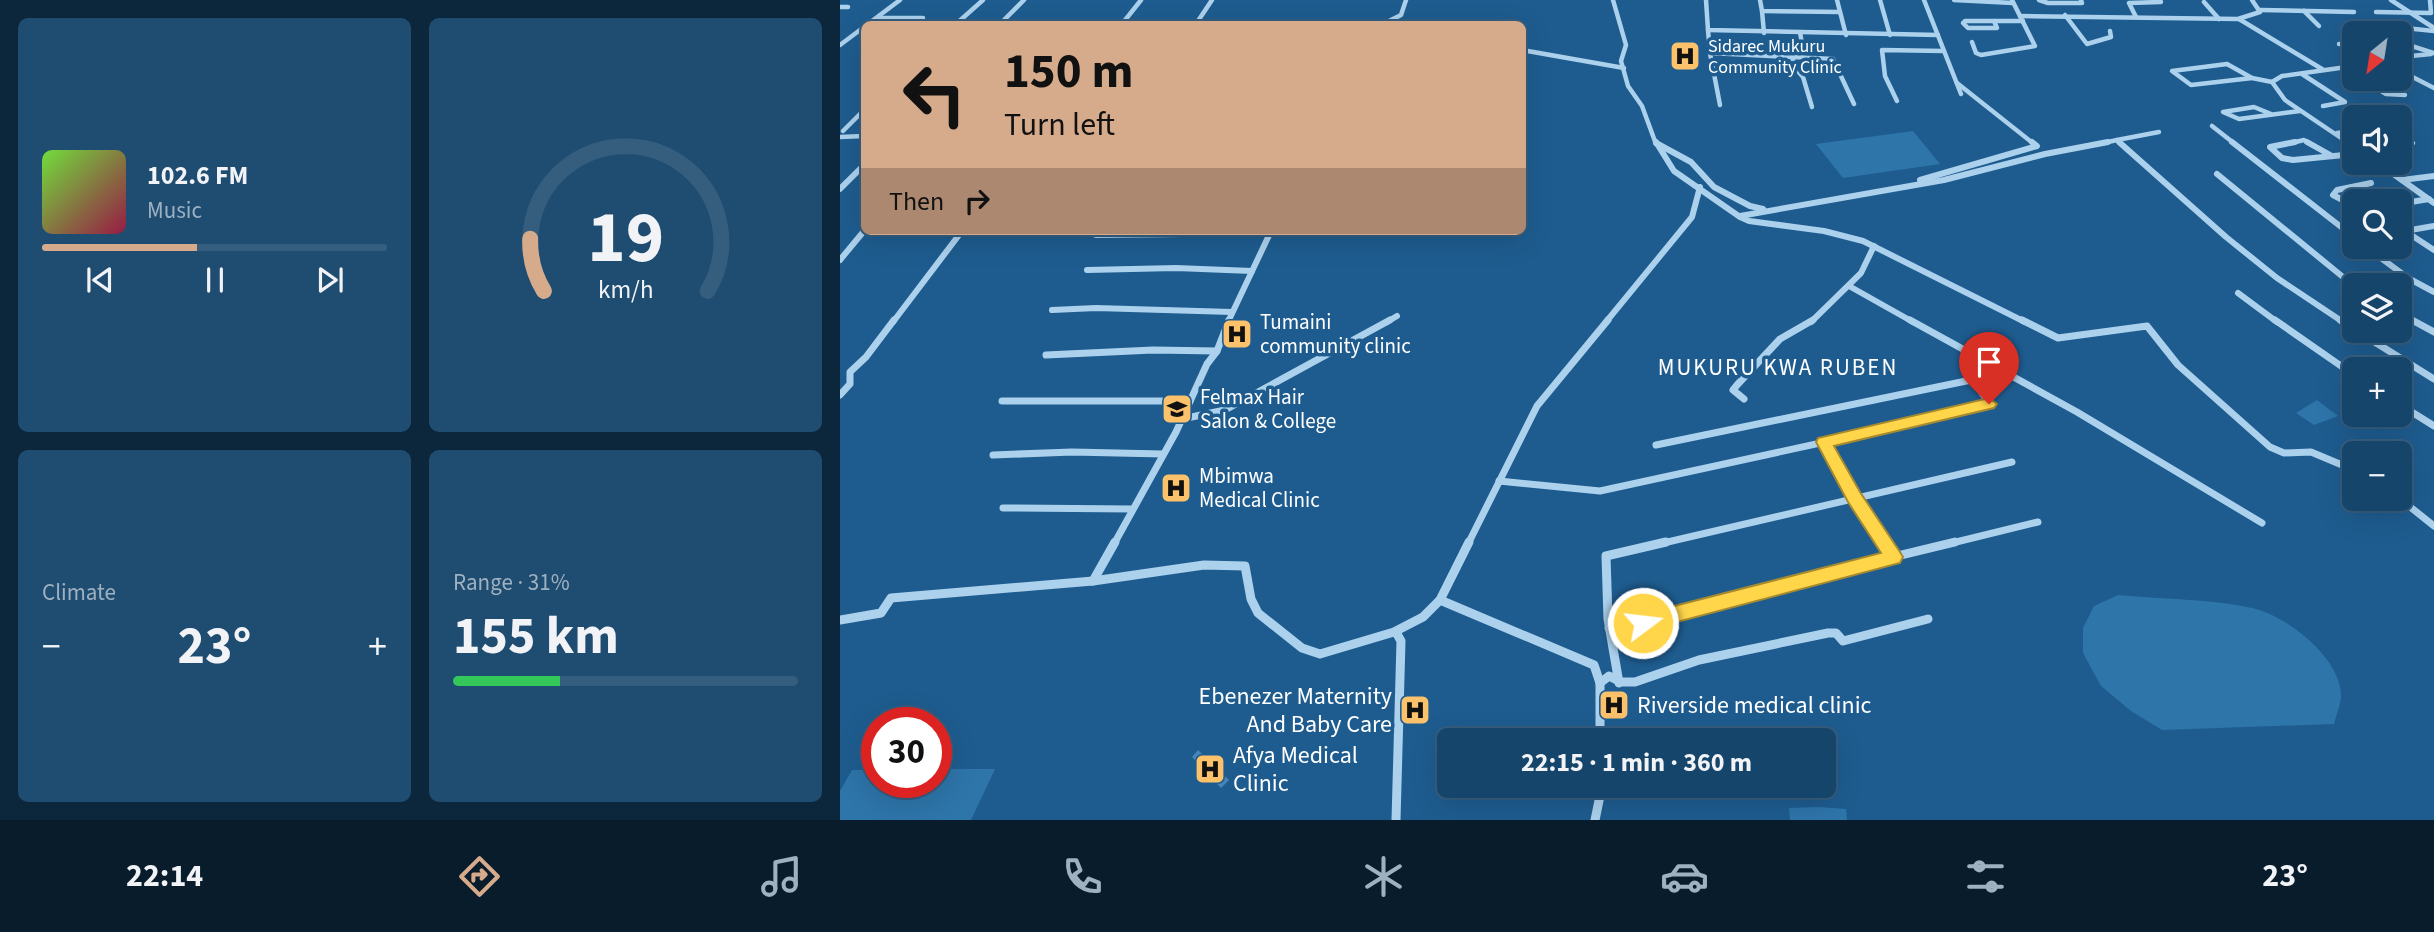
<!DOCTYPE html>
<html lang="en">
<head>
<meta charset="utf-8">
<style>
  body { margin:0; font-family:"Source Sans 3",sans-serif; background:#1f4c71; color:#f1f3f6; height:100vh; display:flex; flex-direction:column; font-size:26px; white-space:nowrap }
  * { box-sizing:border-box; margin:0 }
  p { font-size:23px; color:#9eb1c1 }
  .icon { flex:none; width:38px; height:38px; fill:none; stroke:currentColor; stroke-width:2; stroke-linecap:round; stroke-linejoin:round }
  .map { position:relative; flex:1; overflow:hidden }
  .side { display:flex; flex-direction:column; gap:18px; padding:18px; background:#0c263b; width:840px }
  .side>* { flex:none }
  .banner { position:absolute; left:21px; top:21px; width:665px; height:214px; border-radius:10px; box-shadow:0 7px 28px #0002,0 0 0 2px #355d7e; background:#d6ab8b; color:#111; overflow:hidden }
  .needle { width:46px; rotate:210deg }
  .tools { position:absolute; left:1502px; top:21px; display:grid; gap:14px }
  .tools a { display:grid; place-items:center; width:70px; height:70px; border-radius:10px; background:#16456b; box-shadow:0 7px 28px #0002,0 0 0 2px #355d7e; font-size:35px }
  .speed { position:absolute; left:21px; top:707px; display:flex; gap:14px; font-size:35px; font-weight:700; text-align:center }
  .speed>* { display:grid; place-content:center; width:91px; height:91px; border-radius:50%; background:#16456b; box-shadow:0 7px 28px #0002,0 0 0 2px #355d7e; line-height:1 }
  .speed .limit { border:10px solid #d22; background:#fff; color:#111 }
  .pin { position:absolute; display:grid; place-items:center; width:60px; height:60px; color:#fff; margin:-72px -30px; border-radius:50% 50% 50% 0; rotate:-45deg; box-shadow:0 0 7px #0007 }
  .pin .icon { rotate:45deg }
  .me { position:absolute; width:77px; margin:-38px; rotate:75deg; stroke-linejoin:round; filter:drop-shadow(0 0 5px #0008) }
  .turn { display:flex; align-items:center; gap:24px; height:147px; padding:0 28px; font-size:32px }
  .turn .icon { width:91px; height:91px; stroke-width:2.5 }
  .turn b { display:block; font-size:49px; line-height:60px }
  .then { display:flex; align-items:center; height:66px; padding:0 28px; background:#0003; gap:14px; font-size:26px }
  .big { font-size:52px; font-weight:700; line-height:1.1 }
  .side .tile { flex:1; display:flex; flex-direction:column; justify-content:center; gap:10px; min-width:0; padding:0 24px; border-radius:10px; background:#1f4c71 }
  .side .dial { align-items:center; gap:0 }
  .dial svg { height:182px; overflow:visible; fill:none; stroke:#355d7e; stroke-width:7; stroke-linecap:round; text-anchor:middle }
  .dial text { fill:#f1f3f6; stroke:none }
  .song { display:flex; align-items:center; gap:21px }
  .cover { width:84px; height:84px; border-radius:10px; background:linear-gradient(135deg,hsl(100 70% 55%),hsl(340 70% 35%)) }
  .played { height:7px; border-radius:4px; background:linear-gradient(90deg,#d6ab8b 45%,#355d7e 45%) }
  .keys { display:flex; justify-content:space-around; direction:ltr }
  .heat { display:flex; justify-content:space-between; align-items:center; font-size:38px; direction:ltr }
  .charge { height:10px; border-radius:5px; background:linear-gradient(90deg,#34c759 31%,#355d7e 0) }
  .side .tiles { flex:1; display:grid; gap:18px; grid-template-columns:repeat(2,1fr) }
  .trip { position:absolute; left:597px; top:728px; width:399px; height:70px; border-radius:10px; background:#16456b; box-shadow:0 7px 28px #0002,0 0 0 2px #355d7e; font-weight:700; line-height:70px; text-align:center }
  .tab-bar { display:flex; height:112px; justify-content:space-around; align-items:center; background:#091c2b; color:#9eb1c1 }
  .tab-bar .icon { width:49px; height:49px }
  .tab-bar .current { color:#d6ab8b }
  .tab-bar b { font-size:32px; color:#f1f3f6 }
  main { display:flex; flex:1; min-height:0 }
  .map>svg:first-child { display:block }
  .green { fill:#2e75aa }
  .building { fill:#4686b6 }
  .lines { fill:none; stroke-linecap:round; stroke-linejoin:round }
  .minor-far3 { stroke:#acd1ed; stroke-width:4.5 }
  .minor-far2 { stroke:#acd1ed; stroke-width:6 }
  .minor-far1 { stroke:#acd1ed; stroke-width:7 }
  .minor { stroke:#acd1ed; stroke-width:9 }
  .route { fill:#ffd54a; stroke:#a68a30; stroke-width:2 }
  .labels { text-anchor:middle; stroke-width:7; stroke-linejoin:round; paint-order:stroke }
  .far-poi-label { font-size:18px; fill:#fff; stroke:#1e5c8f; text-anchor:start }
  .poi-label { font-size:21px; fill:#fff; stroke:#1e5c8f; text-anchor:start }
  .neighbourhood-label { font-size:23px; letter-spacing:2px; fill:#fff; stroke:#1e5c8f }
  .near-poi-label { font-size:24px; fill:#fff; stroke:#1e5c8f; text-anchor:start }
</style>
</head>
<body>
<main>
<section class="side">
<div class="tiles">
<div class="tile">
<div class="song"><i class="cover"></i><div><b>102.6 FM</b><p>Music</p></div></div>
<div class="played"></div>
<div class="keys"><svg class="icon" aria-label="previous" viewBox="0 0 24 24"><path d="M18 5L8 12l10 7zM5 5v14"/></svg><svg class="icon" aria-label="pause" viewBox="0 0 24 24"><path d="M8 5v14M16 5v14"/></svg><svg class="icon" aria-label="next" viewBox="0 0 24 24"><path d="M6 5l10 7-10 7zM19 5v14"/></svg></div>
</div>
<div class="tile dial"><svg viewBox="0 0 100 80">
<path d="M14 69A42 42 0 1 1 86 69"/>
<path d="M14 69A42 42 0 0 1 8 46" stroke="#d6ab8b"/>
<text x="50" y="56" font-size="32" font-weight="700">19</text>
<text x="50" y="72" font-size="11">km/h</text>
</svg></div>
<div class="tile"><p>Climate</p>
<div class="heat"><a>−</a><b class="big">23°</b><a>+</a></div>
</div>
<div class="tile"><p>Range · 31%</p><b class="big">155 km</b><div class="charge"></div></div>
</div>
</section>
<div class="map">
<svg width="1594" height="820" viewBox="0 0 1594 820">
  <rect width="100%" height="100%" fill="#1e5c8f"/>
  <!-- green -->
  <g class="green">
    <path d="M1073,131L1100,164L1003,178L976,144Z"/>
    <path d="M1477,400L1498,416L1474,425L1456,413Z"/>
    <path d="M1278,595C1319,599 1372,599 1412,608C1446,615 1503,659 1501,698C1500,706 1496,716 1494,724L1322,730L1291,711L1261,686L1243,653V628L1254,606Z"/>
    <path d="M96,769H155L131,820H0V791L12,770H37V782H96Z"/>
    <path d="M979,807L1006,809L1007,820H950L949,808Z"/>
  </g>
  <!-- building -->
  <path class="building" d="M358,750L389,780L381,788L352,757Z"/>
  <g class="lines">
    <!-- minor-far3 -->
    <g class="minor-far3">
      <path d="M773,0L786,45L781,61L788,86L802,106L816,144"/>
      <path d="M866,0L868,30L1098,35"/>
      <path d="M920,0L922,11L1000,12"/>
      <path d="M997,0L1006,35"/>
      <path d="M1040,0L1050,35"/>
      <path d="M1084,0L1121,94"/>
      <path d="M1114,0L1173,3"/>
      <path d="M1199,0L1208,3H1242L1241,0"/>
      <path d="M1551,0L1594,28"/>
      <path d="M1364,2L1379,19"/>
      <path d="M0,7H8"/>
      <path d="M1420,10L1514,12"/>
      <path d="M922,11L924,33"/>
      <path d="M1464,11L1479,26"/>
      <path d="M1536,12L1591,13L1590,0"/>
      <path d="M1225,15L1247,44L1271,37L1270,31"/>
      <path d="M1180,16L1398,19L1420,12L1412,0"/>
      <path d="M1296,17L1289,3L1321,2"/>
      <path d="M37,18H83"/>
      <path d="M1399,19L1482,69"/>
      <path d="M1125,21H1154L1157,28H1128L1123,23Z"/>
      <path d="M1154,21H1183"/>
      <path d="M28,24L60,0"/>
      <path d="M116,24L143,0"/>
      <path d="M160,24L184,0"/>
      <path d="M282,24L301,0"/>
      <path d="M356,24L372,0"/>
      <path d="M543,24L561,15L566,0"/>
      <path d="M1565,28L1594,31"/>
      <path d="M868,30L870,53L993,59L1014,104"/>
      <path d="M960,32L964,56"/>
      <path d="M1132,42L1136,53L1141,55L1195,46L1172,0"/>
      <path d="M1559,42L1594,53"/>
      <path d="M1499,44H1514"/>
      <path d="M0,45L24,27"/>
      <path d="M682,50L784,68"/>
      <path d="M870,53L880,105"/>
      <path d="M1571,56L1591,54"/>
      <path d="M952,57L956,69L963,77L972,107"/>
      <path d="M1387,64L1412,78L1351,85L1332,71Z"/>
      <path d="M1559,70L1594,88"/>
      <path d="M1462,74L1505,102L1483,106"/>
      <path d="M1412,78L1432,82"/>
      <path d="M1522,79L1546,94L1565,95"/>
      <path d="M1117,83L1194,144"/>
      <path d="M1057,101L1045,76L1042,50L1104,51"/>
      <path d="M1431,114L1414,107L1383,112L1399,119L1460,111"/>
      <path d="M1372,126L1395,144"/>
      <path d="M3,131L24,110"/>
      <path d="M1497,133L1514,131"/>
      <path d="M1559,133L1573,143L1571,144"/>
      <path d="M0,137L24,136"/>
      <path d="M1277,140L1319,132"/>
      <path d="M1259,144L1277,140L1281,144"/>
      <path d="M1447,144L1464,140L1470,144"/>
      <path d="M1510,144L1445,100L1432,82L1442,76L1514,66"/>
    </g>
    <!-- minor-far2 -->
    <g class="minor-far2">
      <path d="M816,142L834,171L900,217L909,221L984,231L1023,241L1185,322"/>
      <path d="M1279,142L1386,237L1437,278L1503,322"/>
      <path d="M1392,142L1514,237"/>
      <path d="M1455,142L1430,147L1442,158L1453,160L1514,154"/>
      <path d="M1467,142L1492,156"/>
      <path d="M1508,142L1514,146"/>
      <path d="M816,143L851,162L874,187L910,206L923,209"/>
      <path d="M1559,147L1571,142"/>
      <path d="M1538,163L1594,203"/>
      <path d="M1377,174L1514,286"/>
      <path d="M1080,180L1197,146L1192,142"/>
      <path d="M1562,180L1594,176"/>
      <path d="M0,189L24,165"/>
      <path d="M1559,204L1589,199"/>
      <path d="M1514,206L1493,195L1497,190L1531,183"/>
      <path d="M900,216L1104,180L1205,154L1268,142"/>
      <path d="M1565,231L1594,250"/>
      <path d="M1559,232L1594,226"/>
      <path d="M256,235L430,233"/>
      <path d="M1526,247L1568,278L1594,292"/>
      <path d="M0,260L24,231"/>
      <path d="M247,270L336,268L412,271"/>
      <path d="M1009,286L1073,322"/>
      <path d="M1398,293L1437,322"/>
      <path d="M212,310L256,308L392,312"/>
      <path d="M1559,313L1575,322"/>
      <path d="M53,322L122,231"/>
      <path d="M388,322L431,231"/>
      <path d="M547,322L557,316"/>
      <path d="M766,322L852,217L860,187"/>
      <path d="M971,322L1021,273L1034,246"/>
    </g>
    <!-- minor-far1 -->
    <g class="minor-far1">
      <path d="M1070,320L1237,412L1422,523"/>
      <path d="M1182,320L1218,338L1307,326L1338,365L1430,447L1444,453L1471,452L1514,470"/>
      <path d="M1435,320L1514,375"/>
      <path d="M1500,320L1514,329"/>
      <path d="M1572,320L1594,332"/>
      <path d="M1517,331L1594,379"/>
      <path d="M206,355L313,350L377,351"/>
      <path d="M0,395L10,384V372L26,357L54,320"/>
      <path d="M904,399L893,390L897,385L940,339L973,320"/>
      <path d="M162,401H350"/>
      <path d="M1559,404L1594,426"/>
      <path d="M342,419L385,410L550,320"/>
      <path d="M984,442L1014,497L1044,544"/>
      <path d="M153,455L232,452L323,454"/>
      <path d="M659,481L760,491L1146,407L1149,402L1142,393L1143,389L1131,380L816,445"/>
      <path d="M1559,498L1594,526"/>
      <path d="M163,508L292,509"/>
      <path d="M274,544L336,432L367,364L377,351L389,320"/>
      <path d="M628,544L697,406L768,320"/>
      <path d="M819,544L1172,462"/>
      <path d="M1108,544L1198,522"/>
    </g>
    <!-- minor -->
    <g class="minor">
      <path d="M1053,557L1115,542"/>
      <path d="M253,581L275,542"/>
      <path d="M600,600L754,665L760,683V740"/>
      <path d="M0,620L41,613L51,598L253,581L364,565L405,566L411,599L418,613L462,648L480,654L554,632L583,617L600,600L629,542"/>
      <path d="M769,628L778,629L1053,557L1043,542"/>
      <path d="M760,683L769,676L781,682H795L859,660L988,633H996L1003,641L1088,619"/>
      <path d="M779,683L768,619L766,556L826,542"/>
      <path d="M556,820L561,641L557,634"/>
      <path d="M755,820L762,786"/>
    </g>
  </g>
  <!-- route -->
  <path class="route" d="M1149,398L1157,404L1154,408L994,446L1020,492L1060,552L1063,557L1060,563L803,631L796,629L793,623L796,616L803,614L1041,553L1008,502L976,442L978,438Z"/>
  <!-- icons -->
  <defs>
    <g id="hospital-square" transform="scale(1.575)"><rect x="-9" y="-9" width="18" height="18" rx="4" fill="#fcc16b" stroke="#1e5c8f"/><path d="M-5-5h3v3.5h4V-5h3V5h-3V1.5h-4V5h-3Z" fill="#111"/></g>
    <g id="university-square" transform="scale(1.575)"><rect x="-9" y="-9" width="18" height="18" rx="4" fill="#fcc16b" stroke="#1e5c8f"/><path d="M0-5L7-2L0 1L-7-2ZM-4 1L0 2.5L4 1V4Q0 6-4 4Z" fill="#111"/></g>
  </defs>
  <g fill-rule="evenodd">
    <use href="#hospital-square" x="845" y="56"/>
    <use href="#hospital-square" x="397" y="334"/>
    <use href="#university-square" x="337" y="409"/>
    <use href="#hospital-square" x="336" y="488"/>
    <use href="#hospital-square" x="774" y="705"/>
    <use href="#hospital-square" x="575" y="710"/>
    <use href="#hospital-square" x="370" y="769"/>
  </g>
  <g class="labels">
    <!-- far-poi labels -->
    <g class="far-poi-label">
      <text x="868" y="52">Sidarec Mukuru<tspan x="868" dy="21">Community Clinic</tspan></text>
    </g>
    <!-- poi labels -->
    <g class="poi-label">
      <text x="420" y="329">Tumaini<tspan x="420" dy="24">community clinic</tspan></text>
      <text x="360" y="404">Felmax Hair<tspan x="360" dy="24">Salon &amp; College</tspan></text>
      <text x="359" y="483">Mbimwa<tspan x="359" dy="24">Medical Clinic</tspan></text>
    </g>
    <!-- neighbourhood labels -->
    <g class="neighbourhood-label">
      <text x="938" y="375">MUKURU KWA RUBEN</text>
    </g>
    <!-- near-poi labels -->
    <g class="near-poi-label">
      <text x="552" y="704" text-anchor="end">Ebenezer Maternity<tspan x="552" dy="28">And Baby Care</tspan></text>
      <text x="797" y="713">Riverside medical clinic</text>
      <text x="393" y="763">Afya Medical<tspan x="393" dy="28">Clinic</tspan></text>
    </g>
  </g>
</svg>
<div class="tools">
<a><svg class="needle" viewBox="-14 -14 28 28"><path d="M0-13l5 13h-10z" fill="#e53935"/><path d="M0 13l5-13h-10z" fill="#9eb1c1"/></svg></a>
<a><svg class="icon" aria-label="sound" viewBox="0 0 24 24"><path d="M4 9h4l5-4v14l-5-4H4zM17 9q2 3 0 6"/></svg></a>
<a><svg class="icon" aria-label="search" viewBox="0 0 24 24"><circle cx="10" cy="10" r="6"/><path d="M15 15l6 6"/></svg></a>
<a><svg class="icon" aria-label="layers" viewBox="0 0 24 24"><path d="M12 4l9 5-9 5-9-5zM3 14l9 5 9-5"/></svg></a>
<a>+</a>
<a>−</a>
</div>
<div class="speed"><div class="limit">30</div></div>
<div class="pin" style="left:1149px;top:404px;background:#d93025"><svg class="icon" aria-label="arrive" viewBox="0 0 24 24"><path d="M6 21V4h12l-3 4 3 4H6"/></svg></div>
<svg class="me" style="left:803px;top:623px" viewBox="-20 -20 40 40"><circle r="17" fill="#ffd54a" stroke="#fff" stroke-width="3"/><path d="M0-11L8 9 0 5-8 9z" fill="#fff"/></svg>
<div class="trip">22:15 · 1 min · 360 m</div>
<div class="banner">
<div class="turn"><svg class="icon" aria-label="left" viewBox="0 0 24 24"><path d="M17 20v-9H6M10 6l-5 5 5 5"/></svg><div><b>150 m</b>Turn left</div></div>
<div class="then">Then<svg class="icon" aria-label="right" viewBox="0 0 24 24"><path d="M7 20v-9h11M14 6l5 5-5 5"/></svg></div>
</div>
</div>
</main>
<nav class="tab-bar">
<b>22:14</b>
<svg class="icon current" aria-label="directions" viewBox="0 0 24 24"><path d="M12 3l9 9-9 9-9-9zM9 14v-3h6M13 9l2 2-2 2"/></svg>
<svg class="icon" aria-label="music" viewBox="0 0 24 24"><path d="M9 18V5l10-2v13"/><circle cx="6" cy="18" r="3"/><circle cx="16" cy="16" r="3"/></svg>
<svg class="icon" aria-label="phone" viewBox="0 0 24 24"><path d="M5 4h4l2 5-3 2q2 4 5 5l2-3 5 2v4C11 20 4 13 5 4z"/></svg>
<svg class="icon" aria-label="climate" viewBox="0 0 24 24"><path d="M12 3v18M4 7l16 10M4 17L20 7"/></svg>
<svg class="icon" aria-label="car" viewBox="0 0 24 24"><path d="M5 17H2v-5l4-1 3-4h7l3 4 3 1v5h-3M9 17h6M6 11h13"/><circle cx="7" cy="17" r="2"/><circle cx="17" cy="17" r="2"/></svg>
<svg class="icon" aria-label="filters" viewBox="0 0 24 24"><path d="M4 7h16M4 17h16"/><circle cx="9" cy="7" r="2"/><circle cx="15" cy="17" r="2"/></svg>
<b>23°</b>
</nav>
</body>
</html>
